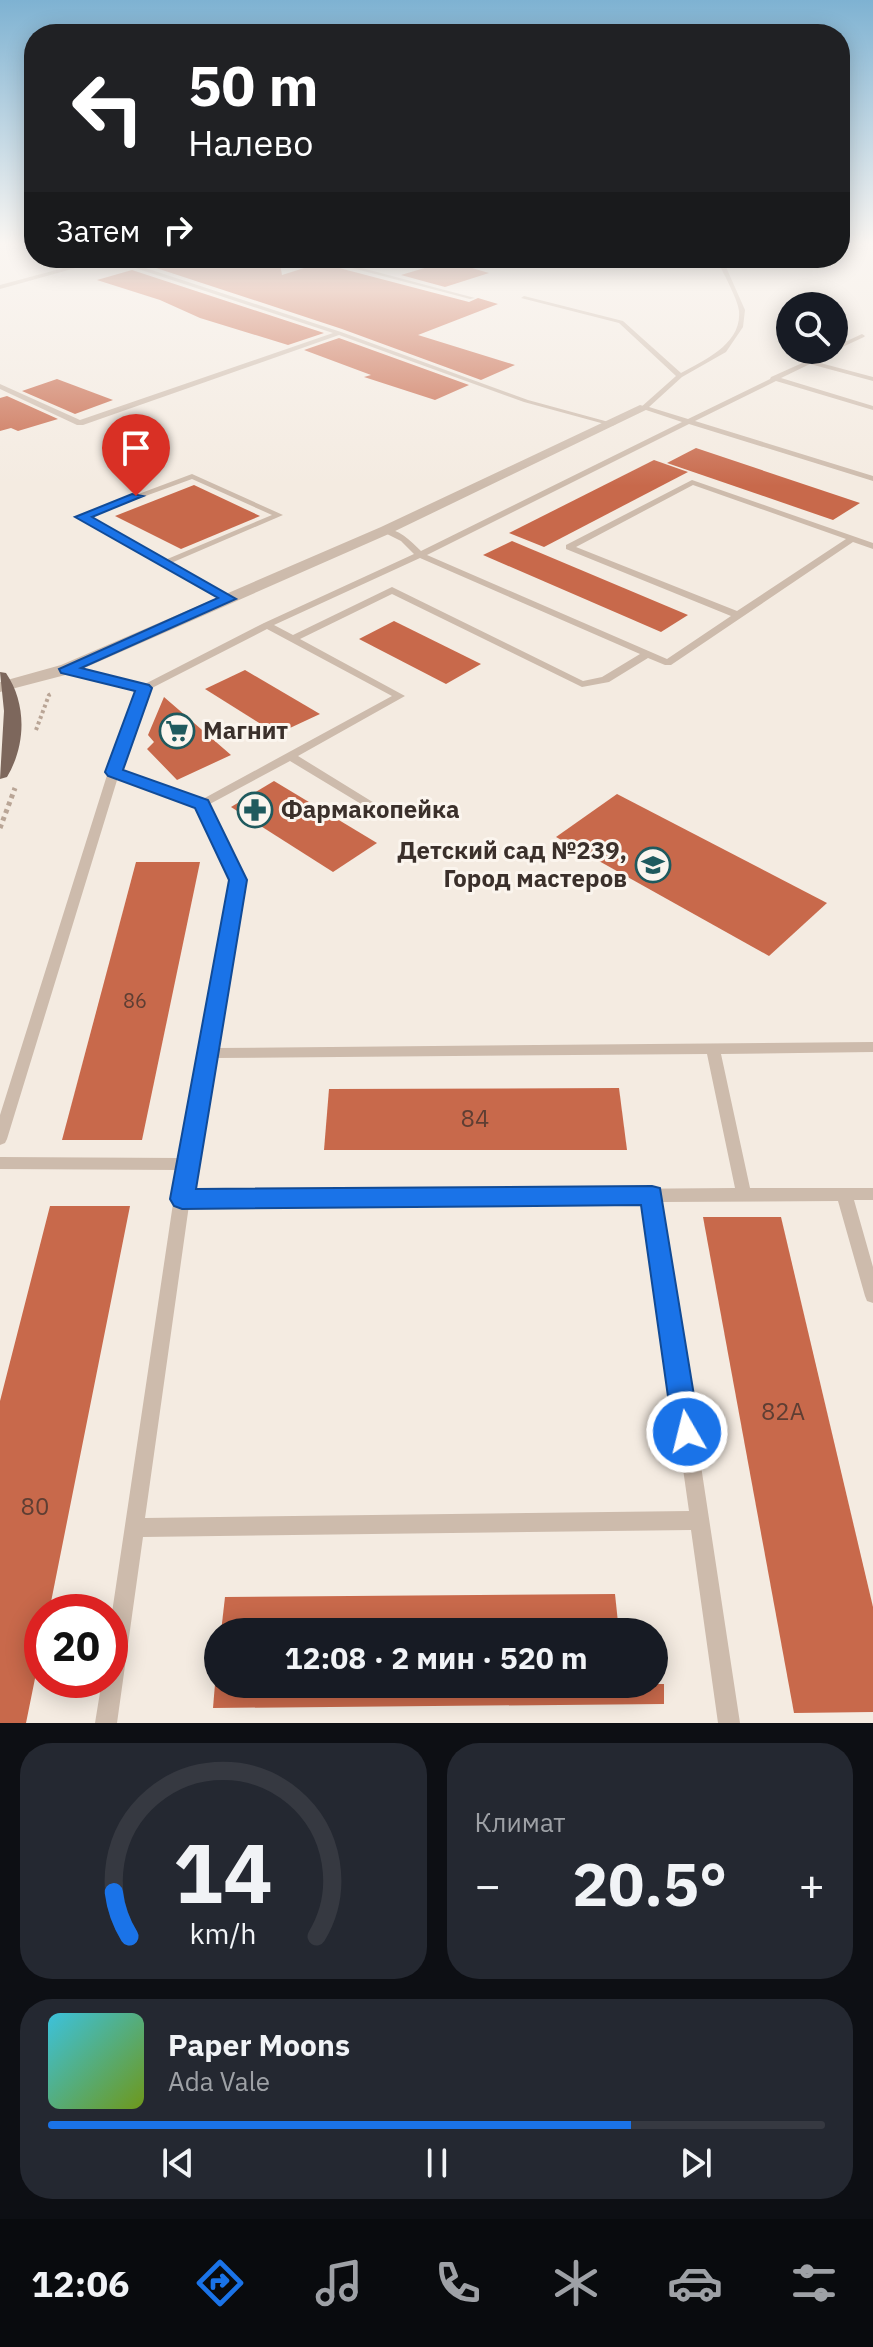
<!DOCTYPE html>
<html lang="ru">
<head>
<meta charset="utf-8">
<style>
  body { margin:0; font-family:"IBM Plex Sans",sans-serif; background:#242831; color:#f1f3f6; height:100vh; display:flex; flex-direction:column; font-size:30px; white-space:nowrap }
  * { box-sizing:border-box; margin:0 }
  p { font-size:26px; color:#9ea1a6 }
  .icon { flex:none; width:44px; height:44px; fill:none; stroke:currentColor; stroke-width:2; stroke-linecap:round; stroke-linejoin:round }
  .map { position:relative; height:1723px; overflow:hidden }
  .details { display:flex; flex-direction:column; gap:20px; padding:20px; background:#0d0f14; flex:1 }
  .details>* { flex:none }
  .banner { position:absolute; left:24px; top:24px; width:826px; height:244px; border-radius:32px; box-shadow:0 4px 20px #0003; background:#202124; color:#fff; overflow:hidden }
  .buttons { position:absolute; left:776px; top:292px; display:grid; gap:16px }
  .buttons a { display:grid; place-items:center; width:72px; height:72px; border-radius:50%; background:#171b24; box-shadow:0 4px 20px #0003; font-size:40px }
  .speed { position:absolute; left:24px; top:1594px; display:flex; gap:16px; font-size:40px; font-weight:700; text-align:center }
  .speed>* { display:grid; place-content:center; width:104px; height:104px; border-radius:50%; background:#171b24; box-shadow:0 4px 20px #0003; line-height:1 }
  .speed .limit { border:12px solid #d22; background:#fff; color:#111 }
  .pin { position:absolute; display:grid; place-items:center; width:68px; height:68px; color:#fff; margin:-82px -34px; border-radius:50% 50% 50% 0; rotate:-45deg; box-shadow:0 0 8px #0007 }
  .pin .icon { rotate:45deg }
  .me { position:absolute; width:88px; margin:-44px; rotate:352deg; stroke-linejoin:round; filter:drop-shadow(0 0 6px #0008) }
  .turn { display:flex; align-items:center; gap:28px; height:168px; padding:0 32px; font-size:36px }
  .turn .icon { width:104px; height:104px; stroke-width:2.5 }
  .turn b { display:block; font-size:56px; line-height:68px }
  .then { display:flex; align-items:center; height:76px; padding:0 32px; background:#0003; gap:16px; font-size:30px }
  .big { font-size:60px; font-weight:700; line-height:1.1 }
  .details .card { flex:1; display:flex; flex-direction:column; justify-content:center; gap:12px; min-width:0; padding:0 28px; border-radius:32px; background:#242831 }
  .details .dial { align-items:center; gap:0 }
  .dial svg { height:208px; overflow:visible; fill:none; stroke:#363941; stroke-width:7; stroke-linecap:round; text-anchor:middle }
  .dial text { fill:#f1f3f6; stroke:none }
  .song { display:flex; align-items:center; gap:24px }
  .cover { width:96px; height:96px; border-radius:12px; background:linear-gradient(135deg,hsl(190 70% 55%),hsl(80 70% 35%)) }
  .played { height:8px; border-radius:4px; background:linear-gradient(90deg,#1a73e8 75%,#363941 75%) }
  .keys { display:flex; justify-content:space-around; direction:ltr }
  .heat { display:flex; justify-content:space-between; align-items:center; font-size:44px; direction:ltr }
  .details .tiles { flex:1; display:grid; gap:20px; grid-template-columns:1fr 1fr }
  .card:last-child { grid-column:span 2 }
  .trip { position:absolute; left:204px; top:1618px; width:464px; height:80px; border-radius:40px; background:#171b24; box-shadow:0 4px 20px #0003; font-weight:700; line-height:80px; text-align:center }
  .tabs { display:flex; height:128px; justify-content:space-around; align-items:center; background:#090b0e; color:#9ea1a6 }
  .tabs .icon { width:56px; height:56px }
  .tabs .current { color:#1a73e8 }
  .tabs b { font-size:36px; color:#f1f3f6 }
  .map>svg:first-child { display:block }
  .building { fill:#c8694b }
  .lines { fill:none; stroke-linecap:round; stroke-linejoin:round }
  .path-far1 { stroke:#b9a596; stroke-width:4; stroke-dasharray:3 3; stroke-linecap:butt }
  .path { stroke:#b9a596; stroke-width:5; stroke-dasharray:4 4; stroke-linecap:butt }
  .service { fill:#cdbbac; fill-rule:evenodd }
  .minor { fill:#cdbbac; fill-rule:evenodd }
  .primary { fill:#7d675c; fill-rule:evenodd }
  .route { fill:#1a73e8; stroke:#114b97; stroke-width:2 }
  .labels { text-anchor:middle; stroke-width:6; stroke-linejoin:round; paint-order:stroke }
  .number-label { font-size:20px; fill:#5e3e33 }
  .poi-label { font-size:24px; font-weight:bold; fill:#3b302b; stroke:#fbf5ee; text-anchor:start }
  .near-number-label { font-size:24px; fill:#5e3e33 }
</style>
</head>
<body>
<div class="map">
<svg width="873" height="1723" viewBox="0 0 873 1723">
  <rect width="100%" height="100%" fill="#f4ebe1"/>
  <!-- building -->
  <g class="building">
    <path d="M173,258H279L282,275L320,263L469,302L478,298L498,304L418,335L515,365L481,380L342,329L147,265Z"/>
    <path d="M448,261L489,273L445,287L401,275Z"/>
    <path d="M132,270L324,333L288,345L200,318L160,300L97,280Z"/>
    <path d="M339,338L469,385L435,400L364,377L371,375L304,350Z"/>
    <path d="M57,379L113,400L75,414L22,391Z"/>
    <path d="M7,396L58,419L18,431L11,428L0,431V398Z"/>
    <path d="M696,448L860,503L833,520L667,463Z"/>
    <path d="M654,460L688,472L544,547L509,533Z"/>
    <path d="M194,485L260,516L181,549L115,516Z"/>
    <path d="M512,541L688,615L661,632L483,555Z"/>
    <path d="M394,621L481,664L446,684L359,639Z"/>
    <path d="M245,670L320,714L277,734L205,689Z"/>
    <path d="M164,697L231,755L177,780L147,749L154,742L148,735Z"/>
    <path d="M274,781L377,843L333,872L231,807Z"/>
    <path d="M617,794L827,903L769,956L556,837Z"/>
    <path d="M136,862H200L142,1140H62Z"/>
    <path d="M619,1088L627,1150H324L329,1089Z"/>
    <path d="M50,1206H130L49,1612H42V1644L26,1723H0V1401Z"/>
    <path d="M703,1217H781L873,1607V1712L794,1713Z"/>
    <path d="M615,1594L619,1632H221L225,1597Z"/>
    <path d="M215,1684H664V1704L213,1708Z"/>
  </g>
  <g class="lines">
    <!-- path-far1 -->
    <path class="path-far1" d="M36,730L49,695L53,693"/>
    <!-- path -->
    <path class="path" d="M0,828L15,788"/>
    <!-- service -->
    <g class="service">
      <path d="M101,258H115L341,332L528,400L616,424L612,426L524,402L339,335L83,425H77L0,389V384L80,420L333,333L108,259L0,289V285Z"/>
      <path d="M314,258H324L475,298L470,299Z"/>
      <path d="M716,258H722L745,310L743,327L726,352L682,377L649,407L688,419L770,379L771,377L809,360L873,377V381L810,364L781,378L873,406V410L776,381L695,421L873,476V481L689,424L427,555L667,659L731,616L566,549V545L692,480L873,543V549L853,542L671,665H665L648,658L609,682L582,687L392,594L300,639L405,696L298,756L384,809L386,811L384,813H376L290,761L208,805L244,880L215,1048L873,1042V1052L721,1054L750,1188H873V1200H854L873,1267V1303L867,1301L865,1296L838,1201L661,1202L740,1723H718L691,1530L143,1537L117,1723H95L102,1680H110V1626L178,1170L0,1169V1157L181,1158L232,880L197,806L118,777L7,1139L5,1143L0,1145V1115L108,772L138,690L63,671L62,669L67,666L143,685L264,623L414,554L401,541L383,532V528C399,529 410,540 421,551L682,422L640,408L676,376L619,323L521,298L524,296L623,321L681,373C704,360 742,344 739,311C738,299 722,271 716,258ZM693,485L846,539L737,611L576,547ZM420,558L640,654L602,677L583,681L392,587L293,635L274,625ZM267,629L392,696L201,800L120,770L148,690ZM707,1054L735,1188L191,1192L213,1058ZM645,1202L689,1511L145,1518L189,1205Z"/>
      <path d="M862,334L865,336L864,337L836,350H831H834V347Z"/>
      <path d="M192,474L283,515L171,563L232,597V601H226L77,517ZM192,479L272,515L165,560L88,517Z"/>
    </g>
    <!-- minor -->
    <path class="minor" d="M640,405L650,408L391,533L73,673L0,692V682L61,665L381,527Z"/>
    <!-- primary -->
    <path class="primary" d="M0,672L6,673C27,704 26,745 7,777L0,779L4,711Z"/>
  </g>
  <!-- sky -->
  <linearGradient id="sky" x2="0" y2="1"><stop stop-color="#7eb2d2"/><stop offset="0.5" stop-color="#faf6f2"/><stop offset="1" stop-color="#faf6f2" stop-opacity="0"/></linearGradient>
  <rect width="873" height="486" fill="url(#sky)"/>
  <!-- route -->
  <path class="route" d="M132,494L143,496L92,517L236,599L81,668L149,685L152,688L123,770L208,800L247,880L196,1189L652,1186L660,1188L700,1432L696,1441L687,1445L677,1441L673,1432L641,1205L182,1209L174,1206L170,1199L229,880L195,808L108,776L105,772L135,691L61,673L59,669L218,598L75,517Z"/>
  <!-- icons -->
  <defs>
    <g id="supermarket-ring" transform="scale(1.8)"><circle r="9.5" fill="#fbf5ee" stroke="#1f5a5e" stroke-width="1.5"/><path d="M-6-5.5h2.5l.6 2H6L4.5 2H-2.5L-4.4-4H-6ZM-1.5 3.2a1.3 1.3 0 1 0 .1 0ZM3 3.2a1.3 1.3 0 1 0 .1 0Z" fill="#1f5a5e"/></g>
    <g id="pharmacy-ring" transform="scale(1.8)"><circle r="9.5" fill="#fbf5ee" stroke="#1f5a5e" stroke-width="1.5"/><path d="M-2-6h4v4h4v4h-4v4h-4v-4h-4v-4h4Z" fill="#1f5a5e"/></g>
    <g id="school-ring" transform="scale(1.8)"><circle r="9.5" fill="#fbf5ee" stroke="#1f5a5e" stroke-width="1.5"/><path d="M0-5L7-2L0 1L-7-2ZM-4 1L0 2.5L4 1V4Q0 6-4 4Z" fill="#1f5a5e"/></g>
  </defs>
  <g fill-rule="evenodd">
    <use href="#supermarket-ring" x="177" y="731"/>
    <use href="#pharmacy-ring" x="255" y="810"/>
    <use href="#school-ring" x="653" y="865"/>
  </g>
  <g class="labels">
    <!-- number labels -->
    <g class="number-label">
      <text x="135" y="1008">86</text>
    </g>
    <!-- poi labels -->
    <g class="poi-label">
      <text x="203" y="739">Магнит</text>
      <text x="281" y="818">Фармакопейка</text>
      <text x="627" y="859" text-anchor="end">Детский сад №239,<tspan x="627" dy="28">Город мастеров</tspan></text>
    </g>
    <!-- near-number labels -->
    <g class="near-number-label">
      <text x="475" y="1127">84</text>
      <text x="783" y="1420">82А</text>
      <text x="35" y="1515">80</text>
    </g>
  </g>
</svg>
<div class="buttons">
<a><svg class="icon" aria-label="search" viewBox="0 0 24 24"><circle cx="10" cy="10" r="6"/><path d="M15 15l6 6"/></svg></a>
</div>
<div class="speed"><div class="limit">20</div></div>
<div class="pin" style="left:136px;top:496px;background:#d93025"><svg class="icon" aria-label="arrive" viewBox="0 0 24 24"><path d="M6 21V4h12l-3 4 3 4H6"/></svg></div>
<svg class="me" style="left:687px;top:1432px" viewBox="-20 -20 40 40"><circle r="17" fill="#1a73e8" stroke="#fff" stroke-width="3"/><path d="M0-11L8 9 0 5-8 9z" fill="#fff"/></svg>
<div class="trip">12:08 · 2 мин · 520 m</div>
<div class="banner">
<div class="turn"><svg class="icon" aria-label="left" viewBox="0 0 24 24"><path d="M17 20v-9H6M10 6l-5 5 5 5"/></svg><div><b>50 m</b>Налево</div></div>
<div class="then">Затем<svg class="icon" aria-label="right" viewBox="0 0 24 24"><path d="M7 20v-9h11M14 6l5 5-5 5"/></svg></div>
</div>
</div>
<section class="details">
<div class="tiles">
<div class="card dial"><svg viewBox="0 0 100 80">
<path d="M14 69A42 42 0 1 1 86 69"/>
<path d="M14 69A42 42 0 0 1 8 52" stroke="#1a73e8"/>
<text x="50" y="56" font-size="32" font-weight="700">14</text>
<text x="50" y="72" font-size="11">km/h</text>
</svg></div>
<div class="card"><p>Климат</p>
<div class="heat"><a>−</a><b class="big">20.5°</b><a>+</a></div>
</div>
<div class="card">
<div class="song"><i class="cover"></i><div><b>Paper Moons</b><p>Ada Vale</p></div></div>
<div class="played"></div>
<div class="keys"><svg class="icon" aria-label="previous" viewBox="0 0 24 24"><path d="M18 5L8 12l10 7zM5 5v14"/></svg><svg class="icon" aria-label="pause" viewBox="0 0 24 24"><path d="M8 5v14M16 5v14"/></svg><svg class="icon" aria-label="next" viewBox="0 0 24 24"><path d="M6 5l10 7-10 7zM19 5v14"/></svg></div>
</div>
</div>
</section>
<nav class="tabs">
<b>12:06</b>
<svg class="icon current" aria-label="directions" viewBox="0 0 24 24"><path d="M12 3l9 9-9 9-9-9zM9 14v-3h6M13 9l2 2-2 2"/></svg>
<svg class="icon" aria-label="music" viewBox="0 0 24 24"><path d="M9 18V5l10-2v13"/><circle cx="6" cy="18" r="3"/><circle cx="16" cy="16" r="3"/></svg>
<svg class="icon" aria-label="phone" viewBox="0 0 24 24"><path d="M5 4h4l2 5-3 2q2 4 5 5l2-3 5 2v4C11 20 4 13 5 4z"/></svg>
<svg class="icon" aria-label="climate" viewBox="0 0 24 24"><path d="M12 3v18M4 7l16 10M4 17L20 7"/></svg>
<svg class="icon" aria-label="car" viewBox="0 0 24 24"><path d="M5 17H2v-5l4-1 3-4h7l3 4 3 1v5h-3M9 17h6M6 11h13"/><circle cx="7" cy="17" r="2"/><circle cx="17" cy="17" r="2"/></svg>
<svg class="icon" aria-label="filters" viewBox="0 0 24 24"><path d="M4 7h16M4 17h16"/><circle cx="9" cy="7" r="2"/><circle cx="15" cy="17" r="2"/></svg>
</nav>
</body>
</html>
